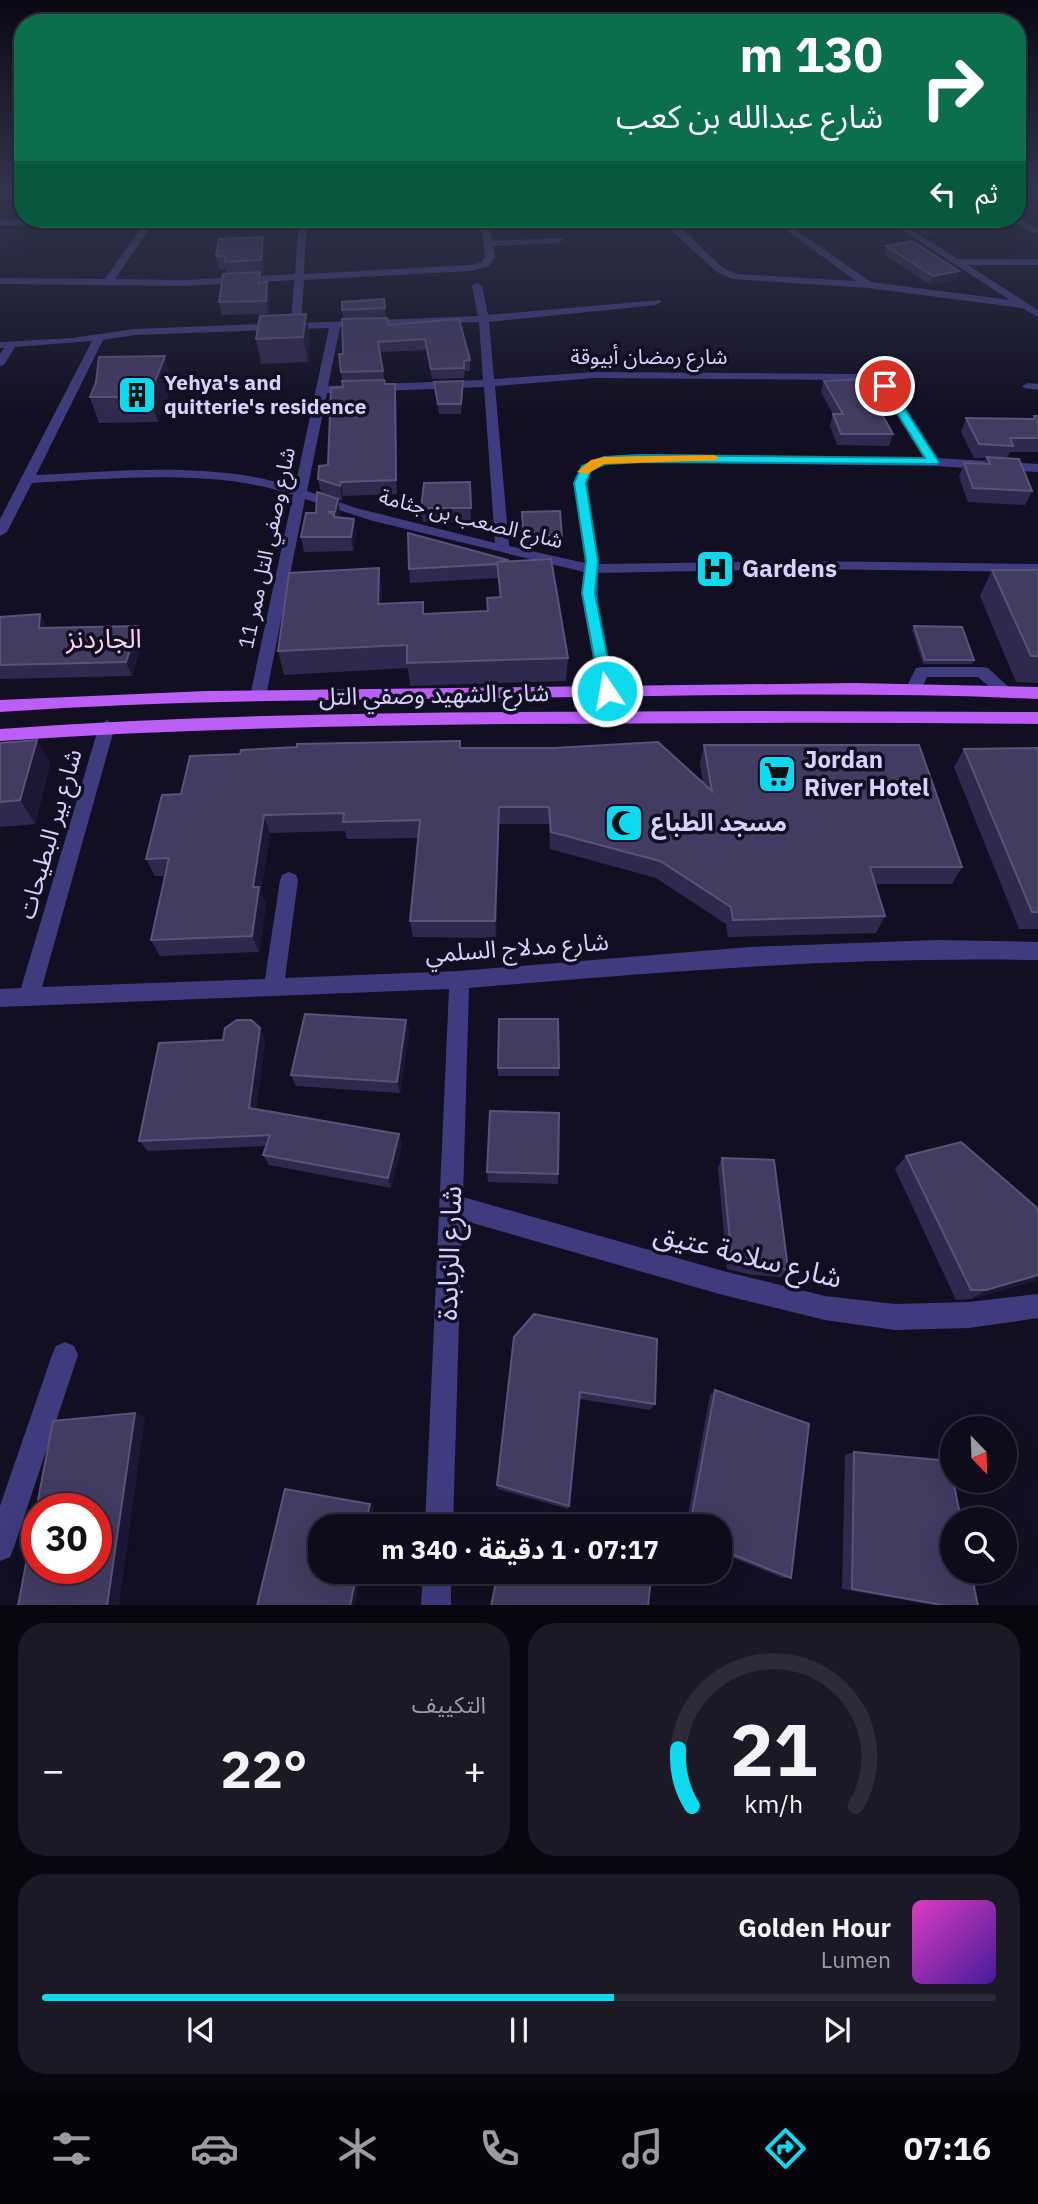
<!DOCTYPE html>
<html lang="ar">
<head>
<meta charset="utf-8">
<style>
  body { margin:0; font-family:"IBM Plex Sans","Noto Sans Arabic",sans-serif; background:#1c1927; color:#f1f3f6; direction:rtl; height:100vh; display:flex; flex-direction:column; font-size:26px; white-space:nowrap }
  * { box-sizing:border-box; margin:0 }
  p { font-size:23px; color:#9b9ba2 }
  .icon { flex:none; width:38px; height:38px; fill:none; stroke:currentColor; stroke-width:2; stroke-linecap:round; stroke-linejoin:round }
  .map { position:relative; height:1605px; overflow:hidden; direction:ltr }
  .drawer { display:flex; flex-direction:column; gap:18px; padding:18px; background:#08060e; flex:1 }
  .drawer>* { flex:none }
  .guide { position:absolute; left:14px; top:14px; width:1012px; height:214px; border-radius:28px; box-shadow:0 7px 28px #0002,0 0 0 2px #2e2b39; direction:rtl; background:#0b6e4f; color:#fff; overflow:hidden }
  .needle { width:46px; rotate:157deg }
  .controls { position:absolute; left:940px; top:1416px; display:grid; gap:14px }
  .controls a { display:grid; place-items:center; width:77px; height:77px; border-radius:50%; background:#0e0b1a; box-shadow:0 7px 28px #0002,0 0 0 2px #2e2b39; font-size:35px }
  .speed { position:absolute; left:21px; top:1493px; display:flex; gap:14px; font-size:35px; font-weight:700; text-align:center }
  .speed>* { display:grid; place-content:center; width:91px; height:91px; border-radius:50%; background:#0e0b1a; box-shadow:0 7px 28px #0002,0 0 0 2px #2e2b39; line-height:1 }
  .speed .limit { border:10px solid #d22; background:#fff; color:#111 }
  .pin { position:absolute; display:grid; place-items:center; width:60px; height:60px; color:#fff; margin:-30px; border:4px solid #fff; border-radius:50%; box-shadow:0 2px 7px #0007 }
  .me { position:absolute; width:77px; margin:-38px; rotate:348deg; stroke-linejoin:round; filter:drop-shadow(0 0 5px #0008) }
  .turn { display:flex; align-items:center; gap:24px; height:147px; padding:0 28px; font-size:32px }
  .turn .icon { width:91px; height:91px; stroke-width:2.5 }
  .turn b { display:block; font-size:49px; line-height:60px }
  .then { display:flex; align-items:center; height:66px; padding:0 28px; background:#0003; gap:14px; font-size:26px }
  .big { font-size:52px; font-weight:700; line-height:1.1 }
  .drawer .widget { flex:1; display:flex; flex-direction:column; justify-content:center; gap:10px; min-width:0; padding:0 24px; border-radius:28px; background:#1c1927 }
  .drawer .dial { align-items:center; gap:0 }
  .dial svg { height:182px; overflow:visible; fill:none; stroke:#2e2b39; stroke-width:7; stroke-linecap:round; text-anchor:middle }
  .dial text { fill:#f1f3f6; stroke:none }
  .song { display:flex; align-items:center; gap:21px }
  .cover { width:84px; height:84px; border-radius:10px; background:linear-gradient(135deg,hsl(310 70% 55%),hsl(260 70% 35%)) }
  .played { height:7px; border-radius:4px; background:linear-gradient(90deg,#0ddaee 60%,#2e2b39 60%) }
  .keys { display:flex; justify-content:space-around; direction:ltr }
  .heat { display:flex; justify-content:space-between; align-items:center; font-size:38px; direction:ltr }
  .drawer .tiles { flex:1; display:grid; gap:18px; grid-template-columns:1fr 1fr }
  .widget:last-child { grid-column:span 2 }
  .trip { position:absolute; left:308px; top:1514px; width:424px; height:70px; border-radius:28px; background:#0e0b1a; box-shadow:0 7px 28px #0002,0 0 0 2px #2e2b39; font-weight:700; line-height:70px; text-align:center; direction:rtl }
  .tab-bar { display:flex; height:112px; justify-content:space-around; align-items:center; background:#06040a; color:#9b9ba2 }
  .tab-bar .icon { width:49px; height:49px }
  .tab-bar .selected { color:#0ddaee }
  .tab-bar b { font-size:32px; color:#f1f3f6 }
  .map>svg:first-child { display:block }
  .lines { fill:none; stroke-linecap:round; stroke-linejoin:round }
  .minor { fill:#3e3c7e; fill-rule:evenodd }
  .major { fill:#bc5ff7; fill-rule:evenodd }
  .wall { fill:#30294f }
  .shaded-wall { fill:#1c1735 }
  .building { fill:#423b62; stroke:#59537a; stroke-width:2; fill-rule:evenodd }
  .route { fill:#0ddaee; stroke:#088e9b; stroke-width:2 }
  .slow { fill:#f59e0b }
  .labels { text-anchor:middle; stroke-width:7; stroke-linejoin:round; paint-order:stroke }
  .far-street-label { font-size:21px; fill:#d7d2fd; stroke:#120f22 }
  .far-poi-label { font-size:21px; font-weight:bold; fill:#d7d2fd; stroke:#120f22; text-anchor:start }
  .poi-label { font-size:24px; font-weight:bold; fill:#d7d2fd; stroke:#120f22; text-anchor:start }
  .street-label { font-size:24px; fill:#d7d2fd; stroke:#120f22 }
  .neighbourhood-label { font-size:26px; fill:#fdd4ee; stroke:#120f22 }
  .near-street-label { font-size:28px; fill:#d7d2fd; stroke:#120f22 }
</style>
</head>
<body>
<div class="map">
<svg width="1038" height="1606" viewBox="0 0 1038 1606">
  <rect width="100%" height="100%" fill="#120f22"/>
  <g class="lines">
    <!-- minor -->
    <g class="minor">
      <path d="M1038,192V198L1017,199V193Z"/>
      <path d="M1017,217L1038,229V236L1013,221L1012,219Z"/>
      <path d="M0,219L145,222L148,219H156L115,279L184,280L295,274L299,219H307L304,274L471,265L482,262L485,256L480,219H488L492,241L561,238L563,240L558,243L493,246L495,256L489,266L471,271L304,280L301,323L478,316L472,286L477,283L482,286L488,315L660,300L661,302L656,305L489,322L494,379L594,372L863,374L889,384L896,392L937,458L1038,464V472L933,466L643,462L605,464L588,474L586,483L599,564L809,561L1038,564V572L809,569L598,573V609L615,691L607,697L599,691L584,609V572L373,521L305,499L266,696L264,700H252L250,696L293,495C215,468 114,479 32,483L7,532L0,536V519L92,341L15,347L4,365L0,366V354L4,348H0V342L72,338L134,329L291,323L294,280L184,286L0,284V278L105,279L141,228L0,225ZM479,322L483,380L328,386L340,327ZM329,328L295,487C214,461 120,471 36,475L103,340L134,335ZM594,378L861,380L881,388L887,396L924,458L643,454C618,456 580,452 574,483L585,563L509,546L495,386ZM484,387L495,543L356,508L307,491L327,393Z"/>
      <path d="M683,219H709L681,228L723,268L737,274L856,281L771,219H780L871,282L1010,300L885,219H895L958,259H1038V265H968L1038,310V317L1022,308L868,288L732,279L717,272L675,234L671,227Z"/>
      <path d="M1028,383L1038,384V390L1024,388L1022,386Z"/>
      <path d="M922,667H982L988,668L1013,691L1011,695H999L978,677H927L920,692H908L906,688L916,668Z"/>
      <path d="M107,720L115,726L42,987L265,979L280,880L282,875L289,872L296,875L298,880L285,978L459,971L750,947L937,940L1038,942V960C847,956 659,972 469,988L463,1197L723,1271L825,1296L895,1304L969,1302L1038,1294V1318L969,1328L895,1330L825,1320L723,1295L462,1220L453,1526H425L449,989L0,1007V989L21,988L99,726Z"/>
      <path d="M65,1342L74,1346L78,1355L14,1547L10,1557L0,1561V1506L52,1355L56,1346Z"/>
      <path d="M423,1572H451V1606H421Z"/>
    </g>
    <!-- major -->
    <g class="major">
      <path d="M855,683L1038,687V699C863,691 689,696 514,698C342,700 171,700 0,712V700L206,691Z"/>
      <path d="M744,711L1038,712V724C861,722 685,723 508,724C339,726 169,729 0,741V729C247,711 496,712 744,711Z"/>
    </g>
  </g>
  <!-- wall -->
  <g class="wall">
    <path d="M906,219H949L958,225L955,233L928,237Z"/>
    <path d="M886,246L959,271L956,280L930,285L884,254Z"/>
    <path d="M265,250L263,273H260L262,283L270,295L269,314L222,315L219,302L227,273L226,269H219L216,256Z"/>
    <path d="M384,299L386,317L343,319L342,310Z"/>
    <path d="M306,314L310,339L308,362L261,364L256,339Z"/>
    <path d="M459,319L470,360V371H465L464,378L432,379L426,350L380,352L385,384L396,398L397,494L343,496L342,501L321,493L318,479L328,465L343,387L339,354H343L388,325Z"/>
    <path d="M463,381V390L461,414H439L434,382Z"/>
    <path d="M824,381L893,434L889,446L837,445L830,426L833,414L821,392Z"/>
    <path d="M172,382L158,422L99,423L90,397Z"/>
    <path d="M1034,416H1038V452H1010L1007,458L1032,491L1025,505L968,502L959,477L964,463L984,464L986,458H974L961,432L966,418L1033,419Z"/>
    <path d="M470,482L471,522H423L421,508Z"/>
    <path d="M338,499L340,513L339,517L356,533L353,551L304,552L301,537L316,513Z"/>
    <path d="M522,512L562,537V546L523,542Z"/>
    <path d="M508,560L568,658L566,681L410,686L408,668L284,675L278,651L379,568L382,592V604L424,614L487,611V598L499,597L498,578L410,583L409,569Z"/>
    <path d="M992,570H1038V683L1016,682L980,596Z"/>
    <path d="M0,617L47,628L143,640L132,676L0,679Z"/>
    <path d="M914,626L974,660L972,664H923L912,630Z"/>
    <path d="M37,740L50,764L35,824L0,827V743Z"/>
    <path d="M460,741L461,748L703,783L700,763L704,745L962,867L952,884H876L885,916L876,933L728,937L726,924L656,878L550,849L549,824H499L496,938L413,937L410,921L418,838L347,839L345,831L270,833L261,892L266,904L259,952L160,956L151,940L165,876H155L146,859L181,794L240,754Z"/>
    <path d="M1038,748V929H1019L954,767L964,749Z"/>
    <path d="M406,1020L409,1032L400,1093L296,1086L291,1075Z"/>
    <path d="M260,1028L265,1040L256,1109L399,1134L402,1144L391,1188L269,1165L263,1155L266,1146L148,1151L139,1141L223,1040Z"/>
    <rect x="498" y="1068" width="61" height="8"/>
    <path d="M906,1156L1038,1280L971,1299L956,1300L895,1169Z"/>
    <path d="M722,1158L788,1269L781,1277L752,1275L727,1269L718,1168Z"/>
    <path d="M487,1172L558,1174V1184L488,1182Z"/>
    <path d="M514,1337L655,1404L650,1410L580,1399L569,1506L568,1509L498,1489L497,1485Z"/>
    <path d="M715,1390L791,1578H783L719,1552V1526H686L710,1395Z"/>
    <path d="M854,1452L978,1606H940L842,1589L845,1455Z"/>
  </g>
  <!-- shaded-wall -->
  <g class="shaded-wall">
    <path d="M958,225L955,233L928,237L931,229Z"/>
    <path d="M263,237L265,250L263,273L261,260Z"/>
    <path d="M959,271L956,280L930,285L933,276Z"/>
    <path d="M267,282L270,295L269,314L266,301Z"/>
    <path d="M306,314L310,339L308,362L303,337Z"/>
    <path d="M165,356L172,382L158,422L149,397Z"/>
    <path d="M463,381V390L461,414V404Z"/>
    <path d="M395,384L396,398L397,494L396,480Z"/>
    <path d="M341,482L343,496L342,501L340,486Z"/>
    <path d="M338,499L340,513L337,526L335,512Z"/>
    <path d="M354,519L356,533L353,551L351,537Z"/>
    <path d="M379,568L382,592V627L378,604Z"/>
    <path d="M40,614L47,628H39Z"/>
    <path d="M138,626L143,640L132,676L126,662Z"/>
    <path d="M37,740L50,764L35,824L20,800Z"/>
    <path d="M499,807V824L496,938L495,921Z"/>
    <path d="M264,815L270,833L261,892L266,904L259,952L252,936L253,887Z"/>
    <path d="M406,1020L409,1032L400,1093L397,1082Z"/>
    <path d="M260,1028L265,1040L255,1118L249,1108Z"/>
    <path d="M399,1134L402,1144L391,1188L388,1178Z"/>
    <path d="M1038,1275V1280L971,1299L986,1290Z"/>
    <path d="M135,1413L145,1417L119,1606H107Z"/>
    <path d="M370,1504L374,1506L370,1526H365Z"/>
    <path d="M357,1572H361L355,1606H350Z"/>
  </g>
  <!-- building -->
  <g class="building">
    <path d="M918,219H949L958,225L931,229Z"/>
    <path d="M263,237L261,260L225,262V256H216L219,239Z"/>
    <path d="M912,241L959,271L933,276L886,246Z"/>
    <path d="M260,272L259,283L267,282L266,301L219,302L223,274Z"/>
    <path d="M384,299L385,308L342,310V302Z"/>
    <path d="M306,314L303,337L256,339L260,316Z"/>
    <path d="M387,318L388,325L459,319L470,360L464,361V368L431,369L425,339L378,342L383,371L341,372L339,354H343L342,319Z"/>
    <path d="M165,356L149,397H90L96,382L99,357Z"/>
    <path d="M862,379L893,434H841L833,414H843L824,381Z"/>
    <path d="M384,380L385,384H395L396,480L341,482L340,486L318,479L319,466L328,465L331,388L343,387L342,381Z"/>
    <path d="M463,381L461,404H438L434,382Z"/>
    <path d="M1034,416H1038V438H1010L1013,446L979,444L966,418L1035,419Z"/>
    <path d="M987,457L1019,459L1032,491L973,488L964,463L990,464Z"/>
    <path d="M470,482L471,508H421L424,483Z"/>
    <path d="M317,492L338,499L335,512H328L334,514V517L354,519L351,537H301L306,513H316Z"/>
    <path d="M560,511L562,537L523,532L522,512Z"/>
    <path d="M408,533L508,560V561L497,562V564L409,569Z"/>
    <path d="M551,559L568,658L407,663V645L278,651L289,573L379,568L378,604L423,602V614L488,611L487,598L501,597L497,562Z"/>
    <path d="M992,570H1038V656H1031Z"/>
    <path d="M40,614L39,628L138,626L126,662L0,665V617Z"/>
    <path d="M914,626L962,627L974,660H925Z"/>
    <path d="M37,740L20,800L0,802V743Z"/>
    <path d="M460,741V748H554L658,742L712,791L704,745H919L962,867H870L885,916L733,920L731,907L660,861L551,832L549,807H499L495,921H410L420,820L343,822L344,813L264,815L253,887H259L252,936L151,940L169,858L146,859L162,795L181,794L190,756L240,754L241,750L297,747V744Z"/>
    <path d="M1038,748V912H1032L964,749Z"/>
    <path d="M305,1014L406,1020L397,1082L291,1075Z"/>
    <path d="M499,1019H558L559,1068H498Z"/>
    <path d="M237,1020H251L260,1028L249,1108L399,1134L388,1178L263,1155L270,1135L139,1141L159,1043L223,1040L225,1028Z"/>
    <path d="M490,1111L559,1113L558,1174L487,1172Z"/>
    <path d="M961,1142L1036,1207L1038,1210V1275L986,1290H971L906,1156Z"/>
    <path d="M722,1158L774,1160L788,1269L758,1268L732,1262Z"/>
    <path d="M534,1314L657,1339L655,1404L580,1392L569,1506L497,1485L514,1337Z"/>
    <path d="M715,1390L809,1424L791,1578L719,1549V1526H690Z"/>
    <path d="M135,1413L107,1606H18L53,1421ZM37,1508H96V1568H37Z"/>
    <path d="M854,1452L949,1461L952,1480H953L961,1519H952V1572H971L978,1606H948L852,1589Z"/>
    <path d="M285,1489L370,1504L365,1526H320V1572H357L350,1606H257Z"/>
    <path d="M498,1572H632L651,1578L648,1606H491Z"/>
  </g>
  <!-- sky -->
  <linearGradient id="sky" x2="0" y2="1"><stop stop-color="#0a0813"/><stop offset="0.46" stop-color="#33374f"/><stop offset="1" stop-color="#33374f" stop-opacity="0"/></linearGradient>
  <rect width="1038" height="414" fill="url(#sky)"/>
  <!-- route -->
  <path class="route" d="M885,383L890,386L939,462L937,464L643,462L606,464L591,470L586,483L598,561L595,593L614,691L612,694H601L582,593L586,561L574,483L582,466L604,457L643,455L925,458L880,386Z"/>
  <!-- slow -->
  <path class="slow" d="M713,455L717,456V460L604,464L587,474L577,472L591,460L604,457Z"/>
  <!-- icons -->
  <defs>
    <g id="building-square" transform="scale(2.0125)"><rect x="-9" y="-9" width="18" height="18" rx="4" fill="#0ddaee" stroke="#120f22"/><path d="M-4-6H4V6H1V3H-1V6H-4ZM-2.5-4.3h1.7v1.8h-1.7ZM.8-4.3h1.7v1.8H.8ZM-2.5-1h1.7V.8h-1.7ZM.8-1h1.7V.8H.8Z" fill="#111"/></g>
    <g id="hospital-square" transform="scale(2.0125)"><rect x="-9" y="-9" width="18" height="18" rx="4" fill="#0ddaee" stroke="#120f22"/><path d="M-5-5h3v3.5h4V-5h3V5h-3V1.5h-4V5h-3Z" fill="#111"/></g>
    <g id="supermarket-square" transform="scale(2.0125)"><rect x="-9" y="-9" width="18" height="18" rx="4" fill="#0ddaee" stroke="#120f22"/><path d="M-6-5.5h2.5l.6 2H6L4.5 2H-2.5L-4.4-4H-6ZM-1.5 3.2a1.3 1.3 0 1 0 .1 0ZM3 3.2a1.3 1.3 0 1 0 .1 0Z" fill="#111"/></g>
    <g id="mosque-square" transform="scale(2.0125)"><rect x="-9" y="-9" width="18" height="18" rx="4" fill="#0ddaee" stroke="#120f22"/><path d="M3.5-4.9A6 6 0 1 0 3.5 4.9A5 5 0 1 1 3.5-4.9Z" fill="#111"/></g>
  </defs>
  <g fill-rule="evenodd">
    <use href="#building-square" x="137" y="395"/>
    <use href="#hospital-square" x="715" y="569"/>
    <use href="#supermarket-square" x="777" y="774"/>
    <use href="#mosque-square" x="624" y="823"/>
  </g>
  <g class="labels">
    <!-- far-street labels -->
    <g class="far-street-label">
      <text x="649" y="364">شارع رمضان أبيوقة</text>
      <text transform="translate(471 519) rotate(14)" y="7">شارع الصعب بن جثامة</text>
      <text transform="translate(267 548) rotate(-78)" y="7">شارع وصفي التل ممر 11</text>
    </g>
    <!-- far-poi labels -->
    <g class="far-poi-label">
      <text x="164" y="390">Yehya's and<tspan x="164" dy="24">quitterie's residence</tspan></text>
    </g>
    <!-- poi labels -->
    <g class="poi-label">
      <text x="742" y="577">Gardens</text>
      <text x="804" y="768">Jordan<tspan x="804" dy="28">River Hotel</tspan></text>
      <text x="651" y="831">مسجد الطباع</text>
    </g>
    <!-- street labels -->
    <g class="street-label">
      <text transform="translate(434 695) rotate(-1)" y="8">شارع الشهيد وصفي التل</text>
      <text transform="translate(50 834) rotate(-74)" y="8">شارع بير البطيحات</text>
      <text transform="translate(517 948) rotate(-4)" y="8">شارع مدلاج السلمي</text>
    </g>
    <!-- neighbourhood labels -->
    <g class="neighbourhood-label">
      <text x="104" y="648">الجاردنز</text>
    </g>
    <!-- near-street labels -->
    <g class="near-street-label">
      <text transform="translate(449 1253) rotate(-88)" y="10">شارع الزبابدة</text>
      <text transform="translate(748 1255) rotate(14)" y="10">شارع سلامة عتيق</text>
    </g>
  </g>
</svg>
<div class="controls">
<a><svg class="needle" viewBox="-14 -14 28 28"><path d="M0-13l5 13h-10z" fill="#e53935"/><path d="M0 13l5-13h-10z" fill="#9b9ba2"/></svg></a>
<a><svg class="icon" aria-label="search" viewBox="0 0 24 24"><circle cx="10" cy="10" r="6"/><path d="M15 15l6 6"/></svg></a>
</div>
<div class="speed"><div class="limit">30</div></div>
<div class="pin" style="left:885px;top:386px;background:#d93025"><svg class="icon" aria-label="arrive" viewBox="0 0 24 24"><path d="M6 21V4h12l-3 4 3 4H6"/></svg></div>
<svg class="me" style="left:607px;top:691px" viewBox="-20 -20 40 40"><circle r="17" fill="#0ddaee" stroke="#fff" stroke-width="3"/><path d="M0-11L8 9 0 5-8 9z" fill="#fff"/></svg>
<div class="trip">07:17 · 1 دقيقة · 340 m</div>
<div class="guide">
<div class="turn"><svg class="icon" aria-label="right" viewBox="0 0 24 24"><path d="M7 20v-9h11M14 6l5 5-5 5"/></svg><div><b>130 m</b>شارع عبدالله بن كعب</div></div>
<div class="then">ثم<svg class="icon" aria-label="left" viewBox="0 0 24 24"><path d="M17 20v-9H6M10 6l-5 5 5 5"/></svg></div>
</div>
</div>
<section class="drawer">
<div class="tiles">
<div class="widget dial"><svg viewBox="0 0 100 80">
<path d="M14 69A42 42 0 1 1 86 69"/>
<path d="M14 69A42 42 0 0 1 8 44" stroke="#0ddaee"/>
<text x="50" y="56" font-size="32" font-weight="700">21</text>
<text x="50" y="72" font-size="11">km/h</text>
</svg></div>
<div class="widget"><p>التكييف</p>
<div class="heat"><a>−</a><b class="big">22°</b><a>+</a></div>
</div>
<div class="widget">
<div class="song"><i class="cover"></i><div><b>Golden Hour</b><p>Lumen</p></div></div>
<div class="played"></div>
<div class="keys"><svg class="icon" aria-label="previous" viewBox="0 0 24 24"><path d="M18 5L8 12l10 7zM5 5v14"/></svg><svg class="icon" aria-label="pause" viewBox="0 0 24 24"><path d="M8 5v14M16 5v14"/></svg><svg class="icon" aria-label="next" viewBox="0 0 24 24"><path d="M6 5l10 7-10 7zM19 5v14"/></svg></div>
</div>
</div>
</section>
<nav class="tab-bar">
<b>07:16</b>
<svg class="icon selected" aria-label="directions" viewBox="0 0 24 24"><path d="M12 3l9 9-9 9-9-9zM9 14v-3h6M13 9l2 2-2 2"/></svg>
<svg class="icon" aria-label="music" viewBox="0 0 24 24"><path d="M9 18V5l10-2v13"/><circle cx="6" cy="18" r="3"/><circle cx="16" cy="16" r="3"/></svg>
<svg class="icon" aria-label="phone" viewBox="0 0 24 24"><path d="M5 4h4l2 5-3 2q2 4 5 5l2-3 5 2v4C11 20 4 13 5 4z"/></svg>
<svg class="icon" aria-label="climate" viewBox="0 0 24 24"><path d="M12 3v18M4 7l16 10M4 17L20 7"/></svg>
<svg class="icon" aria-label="car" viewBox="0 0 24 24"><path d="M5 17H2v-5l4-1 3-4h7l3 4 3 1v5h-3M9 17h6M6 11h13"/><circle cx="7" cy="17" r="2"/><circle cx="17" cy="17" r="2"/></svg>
<svg class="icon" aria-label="filters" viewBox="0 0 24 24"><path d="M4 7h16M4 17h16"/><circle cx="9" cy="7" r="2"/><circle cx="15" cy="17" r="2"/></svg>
</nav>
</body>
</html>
